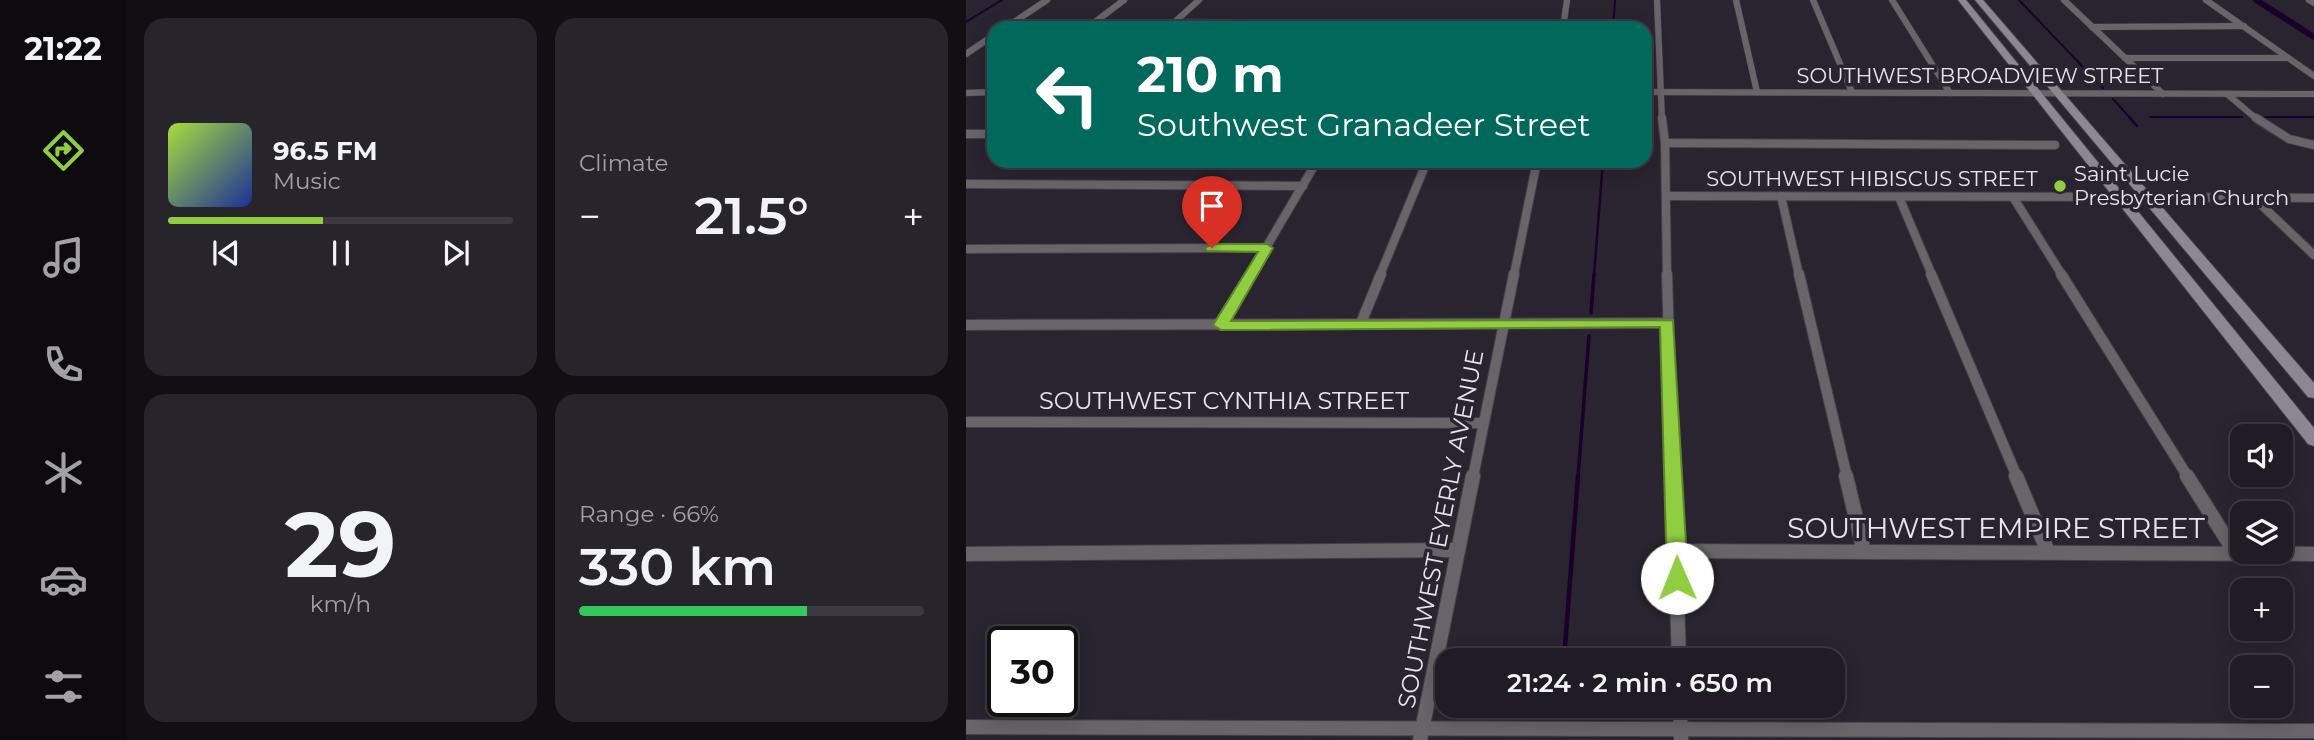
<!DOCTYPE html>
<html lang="en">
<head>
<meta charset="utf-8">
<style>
  body { margin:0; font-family:Montserrat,sans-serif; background:#28242c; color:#f1f3f6; height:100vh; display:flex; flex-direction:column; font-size:26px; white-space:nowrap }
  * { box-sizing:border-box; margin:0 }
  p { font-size:23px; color:#a2a1a6 }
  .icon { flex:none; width:38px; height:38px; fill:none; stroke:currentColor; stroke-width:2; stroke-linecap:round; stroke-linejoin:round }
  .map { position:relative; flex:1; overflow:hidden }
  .drawer { display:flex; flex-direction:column; gap:18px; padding:18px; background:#120f14; width:840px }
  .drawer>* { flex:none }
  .hud { position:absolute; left:21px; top:21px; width:665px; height:147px; border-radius:21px; box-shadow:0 4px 18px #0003,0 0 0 2px #3d3941; background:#00695c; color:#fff; overflow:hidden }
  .fabs { position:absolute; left:1264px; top:424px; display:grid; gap:14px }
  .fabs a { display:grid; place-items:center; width:63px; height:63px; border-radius:14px; background:#201b24; box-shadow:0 4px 18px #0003,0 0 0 2px #3d3941; font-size:35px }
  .speed { position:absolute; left:21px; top:626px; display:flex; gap:14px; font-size:35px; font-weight:700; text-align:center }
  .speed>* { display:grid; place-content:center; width:91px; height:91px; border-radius:50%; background:#201b24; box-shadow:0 4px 18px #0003,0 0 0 2px #3d3941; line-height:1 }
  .speed .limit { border:4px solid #111; border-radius:10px; background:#fff; color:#111 }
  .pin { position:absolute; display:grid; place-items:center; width:60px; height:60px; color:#fff; margin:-72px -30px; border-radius:50% 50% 50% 0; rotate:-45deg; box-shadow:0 0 7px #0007 }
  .pin .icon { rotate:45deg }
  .me { position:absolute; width:77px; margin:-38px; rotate:359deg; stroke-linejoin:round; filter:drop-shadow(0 0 5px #0008) }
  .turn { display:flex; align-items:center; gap:24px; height:147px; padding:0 35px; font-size:32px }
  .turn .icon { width:91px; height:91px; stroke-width:2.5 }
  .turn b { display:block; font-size:49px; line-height:60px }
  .big { font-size:52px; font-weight:600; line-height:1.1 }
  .drawer .tile { flex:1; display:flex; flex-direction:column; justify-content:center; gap:10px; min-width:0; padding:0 24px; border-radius:21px; background:#28242c }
  .drawer .dial { align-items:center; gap:0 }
  .dial b { font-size:91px; line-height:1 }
  .song { display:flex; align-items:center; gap:21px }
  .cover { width:84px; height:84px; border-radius:10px; background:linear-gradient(135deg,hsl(80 70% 55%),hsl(230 70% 35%)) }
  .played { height:7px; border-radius:4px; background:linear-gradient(90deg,#90cd41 45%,#3d3941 45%) }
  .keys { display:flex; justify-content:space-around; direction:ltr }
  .heat { display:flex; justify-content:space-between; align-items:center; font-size:38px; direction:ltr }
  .charge { height:10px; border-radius:5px; background:linear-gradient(90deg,#34c759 66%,#3d3941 0) }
  .drawer .tiles { flex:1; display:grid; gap:18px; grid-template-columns:repeat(2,1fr) }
  .trip { position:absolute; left:469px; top:648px; width:410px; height:70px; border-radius:21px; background:#201b24; box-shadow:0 4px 18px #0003,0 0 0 2px #3d3941; font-weight:600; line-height:70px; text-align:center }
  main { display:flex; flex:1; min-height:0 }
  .menu { display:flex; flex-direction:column; width:126px; justify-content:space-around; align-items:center; background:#0d0b0e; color:#a2a1a6 }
  .menu .icon { width:49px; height:49px }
  .menu .selected { color:#90cd41 }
  .menu b { font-size:32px; color:#f1f3f6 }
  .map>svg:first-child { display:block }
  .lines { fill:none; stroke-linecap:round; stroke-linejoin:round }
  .stream-far3 { stroke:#1a002b; stroke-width:2 }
  .stream-far2 { stroke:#1a002b; stroke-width:2.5 }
  .stream-far1 { stroke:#1a002b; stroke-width:3.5 }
  .stream { stroke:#1a002b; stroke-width:4.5 }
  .canal { stroke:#1a002b; stroke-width:6 }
  .minor-far3-casing { stroke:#453f4a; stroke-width:7 }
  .minor-far2-casing { stroke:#453f4a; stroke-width:10 }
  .minor-far1-casing { stroke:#453f4a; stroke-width:12 }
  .minor-casing { stroke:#453f4a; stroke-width:16 }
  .secondary-casing { stroke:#453f4a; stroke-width:2 }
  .minor-far3 { stroke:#68646a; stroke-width:6 }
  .minor-far2 { stroke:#68646a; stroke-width:8 }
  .minor-far1 { stroke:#68646a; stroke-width:10 }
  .minor { stroke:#68646a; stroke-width:14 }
  .secondary { fill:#8c8791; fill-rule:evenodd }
  .route { fill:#90cd41; stroke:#5e852a; stroke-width:2 }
  .poi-dot { fill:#90cd41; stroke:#2a2430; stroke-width:2.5 }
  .labels { text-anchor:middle; stroke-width:7; stroke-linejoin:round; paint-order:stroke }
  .far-street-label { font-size:21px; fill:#e9e4ec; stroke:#2a2430 }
  .far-poi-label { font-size:21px; fill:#e9e4ec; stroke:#2a2430; text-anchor:start }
  .street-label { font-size:24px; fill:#e9e4ec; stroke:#2a2430 }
  .near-street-label { font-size:28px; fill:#e9e4ec; stroke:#2a2430 }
</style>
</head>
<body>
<main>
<nav class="menu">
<b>21:22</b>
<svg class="icon selected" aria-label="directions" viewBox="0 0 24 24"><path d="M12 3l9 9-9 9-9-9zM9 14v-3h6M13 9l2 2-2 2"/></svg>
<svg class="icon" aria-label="music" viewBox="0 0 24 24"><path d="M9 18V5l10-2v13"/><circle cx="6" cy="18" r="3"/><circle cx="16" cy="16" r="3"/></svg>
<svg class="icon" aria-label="phone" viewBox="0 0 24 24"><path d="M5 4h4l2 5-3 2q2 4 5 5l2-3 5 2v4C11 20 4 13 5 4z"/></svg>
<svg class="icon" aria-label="climate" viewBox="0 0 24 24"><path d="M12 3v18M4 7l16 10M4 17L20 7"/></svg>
<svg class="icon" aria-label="car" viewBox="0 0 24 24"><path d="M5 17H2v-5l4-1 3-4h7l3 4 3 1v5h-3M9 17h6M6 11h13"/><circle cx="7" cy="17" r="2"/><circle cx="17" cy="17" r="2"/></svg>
<svg class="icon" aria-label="filters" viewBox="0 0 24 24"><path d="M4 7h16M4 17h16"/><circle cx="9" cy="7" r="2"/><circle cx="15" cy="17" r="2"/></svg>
</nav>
<section class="drawer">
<div class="tiles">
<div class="tile">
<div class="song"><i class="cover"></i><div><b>96.5 FM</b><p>Music</p></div></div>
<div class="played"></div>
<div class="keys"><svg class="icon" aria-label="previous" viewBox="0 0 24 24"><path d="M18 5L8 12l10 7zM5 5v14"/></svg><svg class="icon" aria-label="pause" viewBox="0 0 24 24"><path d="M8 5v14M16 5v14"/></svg><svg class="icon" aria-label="next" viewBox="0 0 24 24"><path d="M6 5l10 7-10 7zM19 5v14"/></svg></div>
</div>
<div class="tile"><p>Climate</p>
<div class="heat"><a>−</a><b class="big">21.5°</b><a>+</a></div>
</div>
<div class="tile dial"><b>29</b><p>km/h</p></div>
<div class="tile"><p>Range · 66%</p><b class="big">330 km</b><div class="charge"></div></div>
</div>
</section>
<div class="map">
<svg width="1348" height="740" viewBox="0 0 1348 740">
  <rect width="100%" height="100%" fill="#2a2430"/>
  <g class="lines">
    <!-- stream-far3 -->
    <g class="stream-far3">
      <path d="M1053,0L1137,88"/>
      <path d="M0,22L36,0"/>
      <path d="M647,28L649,0"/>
      <path d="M1147,99L1166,120"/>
      <path d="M1184,117H1276"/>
      <path d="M1299,117H1348"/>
    </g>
    <!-- stream-far2 -->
    <g class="stream-far2">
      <path d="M1164,118L1171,126"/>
      <path d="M628,275L637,161"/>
    </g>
    <!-- stream-far1 -->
    <g class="stream-far1">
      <path d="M625,313L628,274"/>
      <path d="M612,477L623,336"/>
    </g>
    <!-- stream -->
    <path class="stream" d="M598,660L612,476"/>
    <!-- canal -->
    <path class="canal" d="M1290,0L1348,37"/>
    <!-- minor-far3 casing -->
    <g class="minor-far3-casing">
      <g id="minor-far3">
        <path d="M691,0L696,120"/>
        <path d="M770,0L791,92"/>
        <path d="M847,0L886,92"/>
        <path d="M926,0L984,93"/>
        <path d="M1098,0L1197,94"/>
        <path d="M1240,0L1348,76"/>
        <path d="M1343,0L1348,3"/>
        <path d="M209,22L598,25"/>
        <path d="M1126,27L1278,26"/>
        <path d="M39,28L81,0"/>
        <path d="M121,28L158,0"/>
        <path d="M202,28L233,0"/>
        <path d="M597,28L601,0"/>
        <path d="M0,54L28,35"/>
        <path d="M1159,58H1322"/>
        <path d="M679,92L1348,94"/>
        <path d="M0,93L28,92"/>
        <path d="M1261,94L1292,120"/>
      </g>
    </g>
    <!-- minor-far2 casing -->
    <g class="minor-far2-casing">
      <g id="minor-far2">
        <path d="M696,118L699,143L701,275"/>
        <path d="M1290,118L1323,139L1348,145"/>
        <path d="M0,134H28"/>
        <path d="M699,143L1089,145"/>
        <path d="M0,184L337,186"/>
        <path d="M701,196L1154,197"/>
        <path d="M815,196L833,275"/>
        <path d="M933,197L966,275"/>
        <path d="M1047,197L1096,275"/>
        <path d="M1182,197L1348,198"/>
        <path d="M1288,198L1348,255"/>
        <path d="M0,249L301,248"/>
        <path d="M284,275L351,161"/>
        <path d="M414,275L461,161"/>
        <path d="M548,275L571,161"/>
      </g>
    </g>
    <!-- minor-far1 casing -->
    <g class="minor-far1-casing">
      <g id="minor-far1">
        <path d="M701,274L707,477"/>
        <path d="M833,274L881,477"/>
        <path d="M965,274L1051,477"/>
        <path d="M1095,274L1222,477"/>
        <path d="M395,323L415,274"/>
        <path d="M0,325L702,323"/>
        <path d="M255,325L285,274"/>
        <path d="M0,422L517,423"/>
        <path d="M507,477L548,274"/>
      </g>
    </g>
    <!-- minor casing -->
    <g class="minor-casing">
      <g id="minor">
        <path d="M707,476L713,660"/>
        <path d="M880,476L898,552"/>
        <path d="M1050,476L1082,552"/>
        <path d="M1221,476L1270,554"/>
        <path d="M711,551L1348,554"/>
        <path d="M0,554L492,550"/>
        <path d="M714,705L715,740"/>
        <path d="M0,727L1348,731"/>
        <path d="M454,740L507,476"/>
      </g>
    </g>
    <!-- secondary casing -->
    <g class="secondary-casing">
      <g id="secondary">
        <path d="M992,0H1000L1348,428V446L1342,444Z"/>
        <path d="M1009,0H1017L1348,383V398L1342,397Z"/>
      </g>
    </g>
    <!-- minor-far3 -->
    <use href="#minor-far3" class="minor-far3"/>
    <!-- minor-far2 -->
    <use href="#minor-far2" class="minor-far2"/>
    <!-- minor-far1 -->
    <use href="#minor-far1" class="minor-far1"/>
    <!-- minor -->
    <use href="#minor" class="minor"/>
    <!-- secondary -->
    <use href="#secondary" class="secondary"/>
  </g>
  <!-- route -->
  <path class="route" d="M246,244H301L307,248L265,321L707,320L722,578L719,584L711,587L704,584L701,578L694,327L255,330L247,325L292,252L241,251L239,248Z"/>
  <!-- markers -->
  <circle class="poi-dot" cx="1094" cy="186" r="7"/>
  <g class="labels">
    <!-- far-street labels -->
    <g class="far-street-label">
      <text x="1014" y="83">SOUTHWEST BROADVIEW STREET</text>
      <text x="906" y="186">SOUTHWEST HIBISCUS STREET</text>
    </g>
    <!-- far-poi labels -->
    <g class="far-poi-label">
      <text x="1108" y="181">Saint Lucie<tspan x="1108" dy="24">Presbyterian Church</tspan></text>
    </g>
    <!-- street labels -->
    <g class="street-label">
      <text x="258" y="409">SOUTHWEST CYNTHIA STREET</text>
      <text transform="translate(475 529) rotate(-79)" y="8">SOUTHWEST EYERLY AVENUE</text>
    </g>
    <!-- near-street labels -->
    <g class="near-street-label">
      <text x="1030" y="538">SOUTHWEST EMPIRE STREET</text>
    </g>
  </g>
</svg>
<div class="fabs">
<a><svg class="icon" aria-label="sound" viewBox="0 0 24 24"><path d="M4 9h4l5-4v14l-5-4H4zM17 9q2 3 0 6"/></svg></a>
<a><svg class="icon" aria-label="layers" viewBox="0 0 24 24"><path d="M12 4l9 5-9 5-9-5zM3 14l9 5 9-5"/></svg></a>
<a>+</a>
<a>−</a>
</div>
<div class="speed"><div class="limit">30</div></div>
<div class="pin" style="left:246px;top:248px;background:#d93025"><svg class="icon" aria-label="arrive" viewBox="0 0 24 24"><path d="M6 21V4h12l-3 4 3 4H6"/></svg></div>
<svg class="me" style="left:711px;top:578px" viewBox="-20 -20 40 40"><circle r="19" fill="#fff"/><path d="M0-13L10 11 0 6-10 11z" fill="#90cd41"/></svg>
<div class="trip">21:24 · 2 min · 650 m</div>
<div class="hud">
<div class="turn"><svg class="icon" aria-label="left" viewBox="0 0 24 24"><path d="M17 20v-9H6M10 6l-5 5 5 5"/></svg><div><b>210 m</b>Southwest Granadeer Street</div></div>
</div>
</div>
</main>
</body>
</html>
